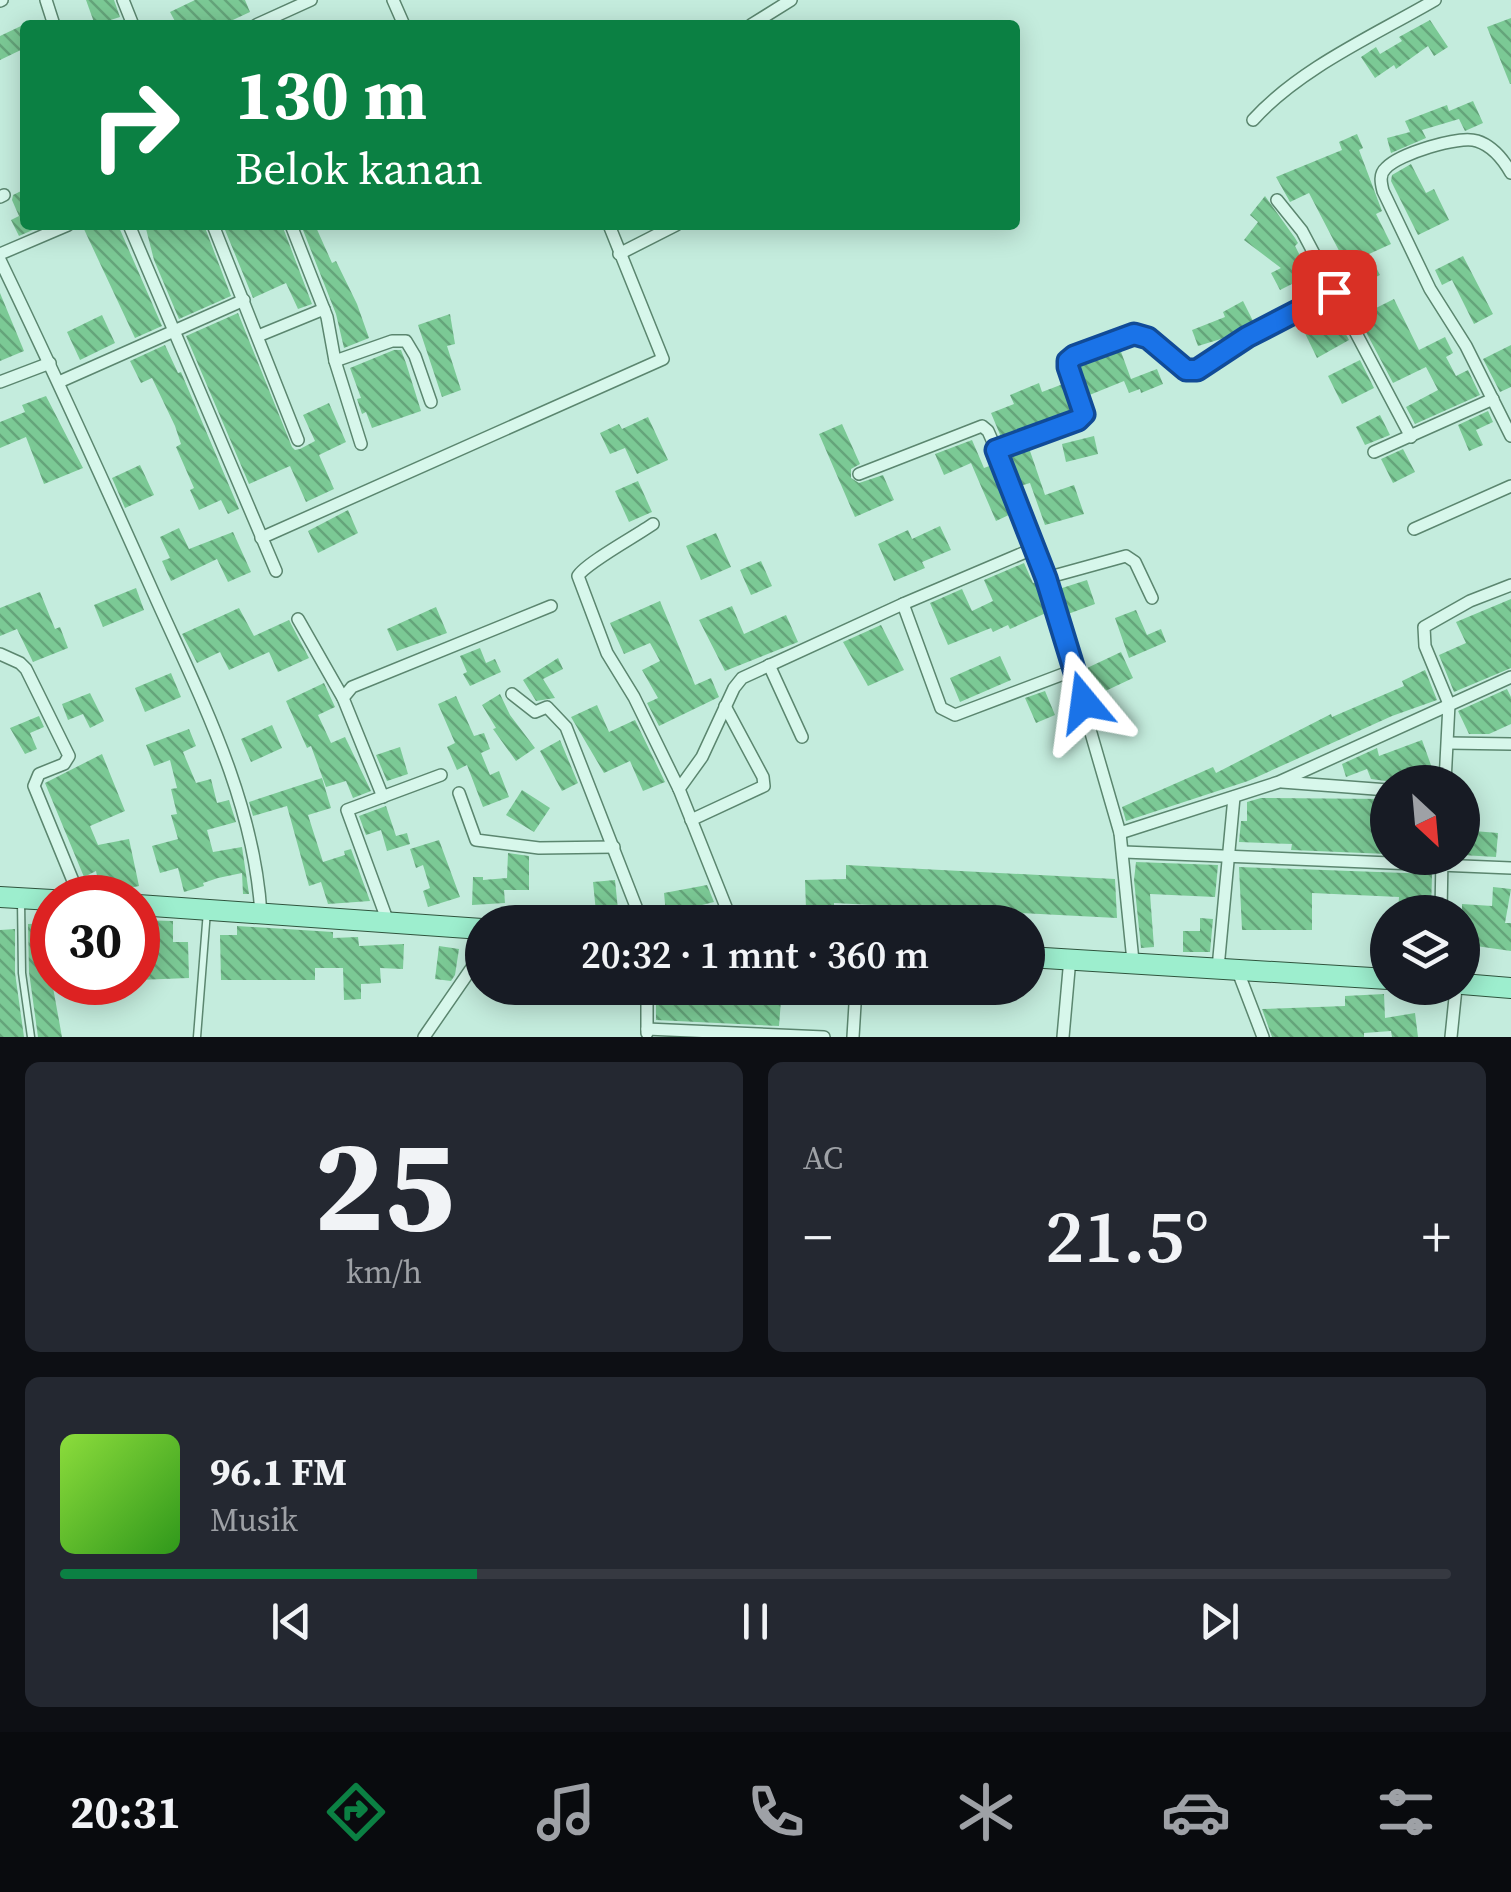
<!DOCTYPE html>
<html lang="id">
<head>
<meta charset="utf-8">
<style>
  body { margin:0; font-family:"Source Serif 4",serif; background:#242831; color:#f1f3f6; height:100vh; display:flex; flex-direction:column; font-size:38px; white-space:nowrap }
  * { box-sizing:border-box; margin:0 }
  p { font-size:32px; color:#9ea1a6 }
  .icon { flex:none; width:55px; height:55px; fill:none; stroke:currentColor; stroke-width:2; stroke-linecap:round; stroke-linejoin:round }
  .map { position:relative; height:1037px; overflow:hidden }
  .sheet { display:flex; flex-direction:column; gap:25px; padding:25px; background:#0d0f14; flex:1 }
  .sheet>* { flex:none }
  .top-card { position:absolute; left:20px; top:20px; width:1000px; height:210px; border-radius:10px; box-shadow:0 5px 25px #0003; background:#0b8043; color:#fff; overflow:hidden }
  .needle { width:65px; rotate:154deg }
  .buttons { position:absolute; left:1370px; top:765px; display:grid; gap:20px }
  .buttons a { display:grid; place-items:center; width:110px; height:110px; border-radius:50%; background:#171b24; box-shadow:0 5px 25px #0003; font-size:50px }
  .speed { position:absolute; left:30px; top:875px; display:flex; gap:20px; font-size:50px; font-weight:700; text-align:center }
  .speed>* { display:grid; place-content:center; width:130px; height:130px; border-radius:50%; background:#171b24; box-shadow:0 5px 25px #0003; line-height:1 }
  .speed .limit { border:15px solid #d22; background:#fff; color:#111 }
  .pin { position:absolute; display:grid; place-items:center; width:85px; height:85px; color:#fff; margin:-42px; border-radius:20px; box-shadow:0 5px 15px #0006 }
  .me { position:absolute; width:110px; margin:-55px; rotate:344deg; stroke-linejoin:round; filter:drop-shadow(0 0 8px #0008) }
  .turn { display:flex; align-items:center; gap:35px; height:210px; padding:0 50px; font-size:45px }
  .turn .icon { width:130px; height:130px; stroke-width:2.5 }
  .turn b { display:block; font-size:70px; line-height:85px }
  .big { font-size:75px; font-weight:600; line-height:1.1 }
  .sheet .widget { flex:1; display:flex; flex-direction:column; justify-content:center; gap:15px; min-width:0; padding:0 35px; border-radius:15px; background:#242831 }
  .sheet .dial { align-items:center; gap:0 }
  .dial b { font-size:130px; line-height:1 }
  .song { display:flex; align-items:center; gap:30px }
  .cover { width:120px; height:120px; border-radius:15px; background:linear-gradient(135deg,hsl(90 70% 55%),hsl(110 70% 35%)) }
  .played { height:10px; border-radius:5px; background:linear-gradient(90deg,#0b8043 30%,#363941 30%) }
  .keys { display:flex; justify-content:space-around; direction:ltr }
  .heat { display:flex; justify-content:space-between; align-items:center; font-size:55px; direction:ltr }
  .sheet .tiles { flex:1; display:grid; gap:25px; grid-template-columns:1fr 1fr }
  .widget:last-child { grid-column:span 2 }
  .trip { position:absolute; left:465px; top:905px; width:580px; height:100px; border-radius:50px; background:#171b24; box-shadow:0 5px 25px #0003; font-weight:600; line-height:100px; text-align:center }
  .dock { display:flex; height:160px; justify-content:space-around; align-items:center; background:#090b0e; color:#9ea1a6 }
  .dock .icon { width:70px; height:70px }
  .dock .current { color:#0b8043 }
  .dock b { font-size:45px; color:#f1f3f6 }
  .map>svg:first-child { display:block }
  .building { fill:url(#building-back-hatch) }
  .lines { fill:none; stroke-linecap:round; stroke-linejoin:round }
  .service-casing { stroke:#5b866f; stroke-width:9 }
  .minor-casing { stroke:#5b866f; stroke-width:14 }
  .primary-casing { stroke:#2f543d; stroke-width:22 }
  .service { stroke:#d7f7eb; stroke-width:6 }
  .minor { stroke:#d7f7eb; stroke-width:11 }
  .primary { stroke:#9deece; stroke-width:20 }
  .route-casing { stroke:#114b97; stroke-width:25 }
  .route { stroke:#1a73e8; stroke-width:18 }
</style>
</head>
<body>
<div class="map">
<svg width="1511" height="1037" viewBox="0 0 1511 1037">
  <defs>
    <pattern id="building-back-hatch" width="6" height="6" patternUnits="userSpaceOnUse" patternTransform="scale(2.5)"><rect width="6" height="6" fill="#7bc995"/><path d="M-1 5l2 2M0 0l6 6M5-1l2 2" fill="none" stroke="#64a47a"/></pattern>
  </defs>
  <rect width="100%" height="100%" fill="#c4ecdd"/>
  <!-- building -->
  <g class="building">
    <path d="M86,0H114L120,17L95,25Z"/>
    <path d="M195,0H245L250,12L222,25H177L170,12Z"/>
    <path d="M1511,18V84H1510L1487,27Z"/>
    <path d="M1430,20L1448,47L1434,56L1428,46L1396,69L1394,65L1375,78L1361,57L1376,47L1380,54L1402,41L1399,37Z"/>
    <path d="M21,26L25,48L0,60V36Z"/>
    <path d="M1473,101L1483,123L1465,131L1459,119L1422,130L1426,138L1391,153L1387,138L1410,132L1405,121L1447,105L1449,111Z"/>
    <path d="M1357,134L1363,148L1359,150L1382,211L1376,214L1391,244L1369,254L1380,275L1345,292L1335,274L1348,268L1309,193L1290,202L1276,177L1342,150L1339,142Z"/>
    <path d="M1411,164L1426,193L1434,189L1449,220L1418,235L1391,181L1392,175Z"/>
    <path d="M25,189V225H44L19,236L11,220L19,216L12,200L13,195Z"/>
    <path d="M1265,196L1295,238L1298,243L1295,246L1310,275L1280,290L1271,273L1281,268L1244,240L1258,222L1250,215Z"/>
    <path d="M82,225H118L162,326L135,338Z"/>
    <path d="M145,225H204L231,296L179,319L154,260Z"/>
    <path d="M223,225H282L312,304L298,309L286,283L253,298Z"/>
    <path d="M301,225H315L332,263L336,261L357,304L369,338L344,348L336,314Z"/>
    <path d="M1463,256L1493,314L1474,324L1452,280L1442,285L1435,270Z"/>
    <path d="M0,293L24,351L0,361Z"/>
    <path d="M1394,299L1419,350L1445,337L1453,353L1446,357L1456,376L1468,370L1480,395L1415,424L1406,407L1438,390L1426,367L1393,383L1358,317Z"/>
    <path d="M1243,301L1254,323L1234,335L1198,346L1192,330L1225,317L1223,312Z"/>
    <path d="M1330,304L1349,340L1317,358L1299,321Z"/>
    <path d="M238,313L292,447L295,450L300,449L315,441L303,415L329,403L346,442L319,455L334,489L306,502L290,466L249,484L186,336Z"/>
    <path d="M450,314L455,344L447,346L461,390L442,397L418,325Z"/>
    <path d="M102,315L115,343L80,360L67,332Z"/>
    <path d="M165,345L178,373L181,372L239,509L228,514L221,500L199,510L190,490L194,488L176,447L181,444L175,426L152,378L141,383L130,361Z"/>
    <path d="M1511,345V387L1500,392L1483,359Z"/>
    <path d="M1120,349L1131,379L1157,369L1163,384L1141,393L1140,389L1129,393L1124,381L1087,396L1077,366Z"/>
    <path d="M394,350H401L406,363L421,411L372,428L366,412L362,414L357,399L361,398L350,368Z"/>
    <path d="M1360,360L1374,388L1342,404L1328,376Z"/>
    <path d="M1039,383L1042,392L1063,384L1073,410L1001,437L991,413L1014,404L1010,395Z"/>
    <path d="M46,396L83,468L44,484L26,437L0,448V422L25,412L22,405Z"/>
    <path d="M1488,411L1493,422L1476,430L1483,445L1469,451L1458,425Z"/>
    <path d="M1380,415L1390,435L1365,445L1356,427Z"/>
    <path d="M648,417L668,460L637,474L625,448L610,454L600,433L619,424L622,429Z"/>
    <path d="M842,424L860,464L851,469V478L859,483L883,475L894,500L855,517L819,434Z"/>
    <path d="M1094,436L1098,454L1066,462L1062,444Z"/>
    <path d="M972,440L984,468L992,465L1011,514L996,521L971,463L944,475L935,454Z"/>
    <path d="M1029,448L1045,495L1074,485L1084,514L1045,525L1030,483L1020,486L1008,455Z"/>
    <path d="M1403,449L1415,472L1393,483L1381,459Z"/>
    <path d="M140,465L154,495L125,508L112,478Z"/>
    <path d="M638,481L652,512L629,522L615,491Z"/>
    <path d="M348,510L358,533L318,553L308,531Z"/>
    <path d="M940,526L951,550L922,562L925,568L894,581L878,544L908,530L912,539Z"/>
    <path d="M179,528L189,549L233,532L251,572L228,582L217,559L171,581L162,561L170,558L160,537Z"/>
    <path d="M716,533L731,567L701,580L686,546Z"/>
    <path d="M761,561L772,586L751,595L740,570Z"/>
    <path d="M1024,563L1033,583L1036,582L1039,587L1046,613L1010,629L1008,625L993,632L991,628L948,645L930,603L962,589L972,611L993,601L984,580Z"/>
    <path d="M1087,580L1095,604L1068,614L1059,589Z"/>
    <path d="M136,588L144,610L103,627L94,605Z"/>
    <path d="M40,592L55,629L60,627L68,648L33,662L17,629L0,636V608Z"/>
    <path d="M1511,599V668L1454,692L1439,655L1466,643L1456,622Z"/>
    <path d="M660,601L695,685L711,678L719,697L659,726L647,703L658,698L642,670L660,661L650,643L624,654L610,623Z"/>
    <path d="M732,606L744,634L786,615L798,642L725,671L699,620Z"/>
    <path d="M436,607L447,633L397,651L387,629Z"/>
    <path d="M239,608L254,636L289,620L309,658L278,672L269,652L229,670L220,652L197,663L182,634Z"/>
    <path d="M1136,610L1147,635L1161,629L1166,642L1129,658L1115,618Z"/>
    <path d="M881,625L904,670L868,686L843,642Z"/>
    <path d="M480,648L486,663L495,659L501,672L470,686L463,674L467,672L460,656Z"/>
    <path d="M1121,652L1133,678L1099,694L1087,668Z"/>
    <path d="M1000,656L1011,680L960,702L950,678Z"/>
    <path d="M558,658L563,669L543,679L555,698L536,701L523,680Z"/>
    <path d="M1425,670L1437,700L1392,716L1248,781L1126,821L1122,807L1213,767L1216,773L1331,714L1332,717L1404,686L1402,681Z"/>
    <path d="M171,673L181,697L145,712L135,688Z"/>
    <path d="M324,683L335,707L318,715L331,743L345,737L371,791L353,798L346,781L326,787L311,746L307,748L286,701Z"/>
    <path d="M1507,689L1511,697V724L1489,734H1469L1458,711Z"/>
    <path d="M1045,691L1055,715L1036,723L1025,698Z"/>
    <path d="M90,693L104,721L90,728L83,714L68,720L62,704Z"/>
    <path d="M500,694L510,715L535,748L516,761L493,729L496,728L482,705Z"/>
    <path d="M456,696L474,736L484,733L490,749L481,753L490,775L499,771L509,797L483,807L467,765L457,770L447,747L455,743L438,704Z"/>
    <path d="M597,705L609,732L635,720L665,782L643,791L630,761L604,773L571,717Z"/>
    <path d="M39,716L44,727L30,733L37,749L25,754L10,728Z"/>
    <path d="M272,725L282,748L251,762L241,739Z"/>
    <path d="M189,729L196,746L183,752L196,783L211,779L217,803L229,800L236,822L207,830L213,852L242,847L249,894H243L242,873L218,878L203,883L204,886L184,892L178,868L160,873L152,846L178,839L171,815L177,814L171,789L177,788L170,760L154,766L146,745Z"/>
    <path d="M560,740L578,783L562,791L540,751Z"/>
    <path d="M1422,740L1432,768L1393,782L1371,779L1367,769L1346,777L1342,764L1377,748L1379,756Z"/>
    <path d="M400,747L408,774L387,781L376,755Z"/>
    <path d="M102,754L125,811L90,826L98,845L129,839L139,886L101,894L96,871L84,877L45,783Z"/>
    <path d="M322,778L331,808L308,815L323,862L345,855L344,851L351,849L370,901L328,904L321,882L309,886L287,806L253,816L249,802Z"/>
    <path d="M522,790L550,808L534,832L506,815Z"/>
    <path d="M1261,798L1386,799L1388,854L1291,850L1292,844L1239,842L1241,821H1247V802Z"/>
    <path d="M386,806L396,836L407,833L410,844L387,851L381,830L366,835L359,816Z"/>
    <path d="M1462,830L1498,833L1496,857L1462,855Z"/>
    <path d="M439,840L460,897L428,907L423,891L430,888L423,865L416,868L410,849Z"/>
    <path d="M508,853L529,856V890H504L505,903L472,905L473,877H483V880L507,878Z"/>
    <path d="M1136,862L1218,865L1215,897L1150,894L1154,947L1141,948L1134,880Z"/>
    <path d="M846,865L1115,879L1117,918L834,903V908L806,909L805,880L846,879Z"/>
    <path d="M1239,867L1432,874L1431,912H1398L1399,897L1312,893V930H1242Z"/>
    <path d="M615,880L618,910L596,912L593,882Z"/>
    <path d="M707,885L714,902L666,914L664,893Z"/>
    <path d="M1493,887L1511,889L1505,923H1511V951L1462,944V904L1492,906Z"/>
    <path d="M1200,918L1213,919L1210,952H1183V931H1200Z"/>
    <path d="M138,920L173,921V942H188L189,978L138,980Z"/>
    <path d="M51,923L52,982L62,1037H38L29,972L28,924Z"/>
    <path d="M237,926L333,932V938L358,937L359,946L404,944L403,969L380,968L381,983L361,984V999L344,1000L343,968H315V980H221L220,935H237Z"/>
    <path d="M15,929V973L24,1037H0V930Z"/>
    <path d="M439,946L459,949L455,975L451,981L435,979Z"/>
    <path d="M745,988H782L779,1026L656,1020V996L681,998V994L744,1000Z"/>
    <path d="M1384,994L1385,1018L1415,1013L1418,1037H1392L1391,1031L1364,1033V1037H1272L1262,1009L1345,1006V996Z"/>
  </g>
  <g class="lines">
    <!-- service casing -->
    <g class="service-casing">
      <g id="service">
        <path d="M21,900L22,973L31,1037"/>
        <path d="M197,1037L207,911"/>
      </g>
    </g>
    <!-- minor casing -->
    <g class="minor-casing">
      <g id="minor">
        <path d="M46,0L54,25"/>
        <path d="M123,0L133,25"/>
        <path d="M393,0L404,25"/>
        <path d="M0,1L2,0"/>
        <path d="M256,25L311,0"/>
        <path d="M751,25L791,0"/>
        <path d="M1253,120C1300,68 1375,35 1435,0"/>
        <path d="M1511,173C1503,159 1493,146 1477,141C1459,135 1399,154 1386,168C1379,174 1381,183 1383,191L1430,289L1466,346L1511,436"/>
        <path d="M0,197L4,195"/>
        <path d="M1277,200L1302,231L1411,437"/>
        <path d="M129,225L276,571"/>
        <path d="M213,225L298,440"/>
        <path d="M291,225L327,317L335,361L361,444"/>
        <path d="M0,254L68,225"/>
        <path d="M619,254L676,225"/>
        <path d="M0,260C53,370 103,480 153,592C199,695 254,799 261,914"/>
        <path d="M258,336L324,309"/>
        <path d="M335,361L392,341H406L415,356L431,402"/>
        <path d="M0,382L50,363"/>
        <path d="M59,382L244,300"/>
        <path d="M1374,452L1493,399"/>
        <path d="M859,474L982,426L988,431L996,449"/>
        <path d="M653,524C636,536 586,563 578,576L607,653L634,697L679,789"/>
        <path d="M1414,529L1511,486"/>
        <path d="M261,538L663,359L609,225"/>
        <path d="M1035,548L903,604L941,708L955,715L1074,670"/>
        <path d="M1046,578L1126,556L1135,562L1152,598"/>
        <path d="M298,619L343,698L383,797"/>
        <path d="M0,654L20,663L26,669L69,756L64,764L39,774L34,786L80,898"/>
        <path d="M769,665L802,737"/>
        <path d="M512,694L535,712L547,707L566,727L642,922"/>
        <path d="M343,698L352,687L551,606"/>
        <path d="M1448,743L1511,744"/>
        <path d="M1282,782L1388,790"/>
        <path d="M1445,782L1449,704L1425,646L1424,627L1470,601L1511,585"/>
        <path d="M459,793L476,840L539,848L614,847"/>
        <path d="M691,820L764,786L763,777L725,706"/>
        <path d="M1120,833L1279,782L1511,677"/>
        <path d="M1124,852L1511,868"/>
        <path d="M1441,912L1442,858"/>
        <path d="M388,922L347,810L441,775"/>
        <path d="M732,922L679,789L702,757L734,688L742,678L903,604"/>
        <path d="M1133,961L1120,833L1046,578L996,449L1078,420L1084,414L1067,367L1068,361L1074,356L1134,334L1148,338L1186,370L1197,371L1247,337L1334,292"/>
        <path d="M1218,968L1234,797"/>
        <path d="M1237,969L1263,1037"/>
        <path d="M647,1029L824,1037"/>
        <path d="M647,1033V988"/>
        <path d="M424,1037L482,953"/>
        <path d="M853,1037L856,988"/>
        <path d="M1063,1037L1070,958"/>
        <path d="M1451,1037L1456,988"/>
      </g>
    </g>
    <!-- primary casing -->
    <g class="primary-casing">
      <g id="primary">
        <path d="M0,897L52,900"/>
        <path d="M138,905L482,929"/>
        <path d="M1028,957L1388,979"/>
        <path d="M1462,984L1511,988"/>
      </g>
    </g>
    <!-- service -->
    <use href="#service" class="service"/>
    <!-- minor -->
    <use href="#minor" class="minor"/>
    <!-- primary -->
    <use href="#primary" class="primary"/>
  </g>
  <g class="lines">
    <!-- route casing -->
    <g class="route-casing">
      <path id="route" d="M1084,702L1046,578L996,450L1078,420L1084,414L1068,367V361L1074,356L1134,334L1148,338L1186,370H1197L1247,337L1334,292"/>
    </g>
    <!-- route -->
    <use href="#route" class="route"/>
  </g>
</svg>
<div class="buttons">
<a><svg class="needle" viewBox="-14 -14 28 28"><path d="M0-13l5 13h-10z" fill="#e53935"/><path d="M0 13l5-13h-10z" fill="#9ea1a6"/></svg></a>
<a><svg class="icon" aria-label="layers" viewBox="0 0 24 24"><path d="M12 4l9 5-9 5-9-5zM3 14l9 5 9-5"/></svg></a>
</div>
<div class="speed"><div class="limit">30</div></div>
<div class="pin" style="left:1334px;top:292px;background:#d93025"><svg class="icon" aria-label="arrive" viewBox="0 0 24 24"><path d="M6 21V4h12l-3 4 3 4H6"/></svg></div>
<svg class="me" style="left:1084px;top:702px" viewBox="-20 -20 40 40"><path d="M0-17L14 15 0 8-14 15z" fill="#1a73e8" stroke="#fff" stroke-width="4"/></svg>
<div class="trip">20:32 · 1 mnt · 360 m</div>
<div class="top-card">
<div class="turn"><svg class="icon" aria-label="right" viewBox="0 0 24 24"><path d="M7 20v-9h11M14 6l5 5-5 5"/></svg><div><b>130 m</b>Belok kanan</div></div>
</div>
</div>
<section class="sheet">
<div class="tiles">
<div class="widget dial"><b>25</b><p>km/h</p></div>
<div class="widget"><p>AC</p>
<div class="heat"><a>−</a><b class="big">21.5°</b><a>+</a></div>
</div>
<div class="widget">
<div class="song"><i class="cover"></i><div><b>96.1 FM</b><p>Musik</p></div></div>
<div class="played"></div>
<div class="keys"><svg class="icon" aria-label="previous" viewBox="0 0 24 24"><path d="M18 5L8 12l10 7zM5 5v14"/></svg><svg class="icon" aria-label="pause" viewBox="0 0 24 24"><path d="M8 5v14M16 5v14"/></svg><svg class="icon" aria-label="next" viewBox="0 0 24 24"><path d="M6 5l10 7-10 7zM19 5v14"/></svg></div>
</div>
</div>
</section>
<nav class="dock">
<b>20:31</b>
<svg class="icon current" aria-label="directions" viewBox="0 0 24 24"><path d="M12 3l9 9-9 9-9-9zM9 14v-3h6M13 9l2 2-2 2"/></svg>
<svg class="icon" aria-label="music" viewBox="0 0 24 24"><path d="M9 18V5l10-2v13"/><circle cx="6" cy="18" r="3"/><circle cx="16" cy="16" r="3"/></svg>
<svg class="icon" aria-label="phone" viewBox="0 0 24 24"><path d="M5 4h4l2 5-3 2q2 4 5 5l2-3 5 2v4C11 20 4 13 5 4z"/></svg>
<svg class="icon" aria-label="climate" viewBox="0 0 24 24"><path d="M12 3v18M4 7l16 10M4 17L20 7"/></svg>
<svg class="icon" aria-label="car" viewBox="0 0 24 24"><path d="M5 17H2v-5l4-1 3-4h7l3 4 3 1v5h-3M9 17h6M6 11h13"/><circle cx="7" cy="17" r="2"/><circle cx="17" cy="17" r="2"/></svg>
<svg class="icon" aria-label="filters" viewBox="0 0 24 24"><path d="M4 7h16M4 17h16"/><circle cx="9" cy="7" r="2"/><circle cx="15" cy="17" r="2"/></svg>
</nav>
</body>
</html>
